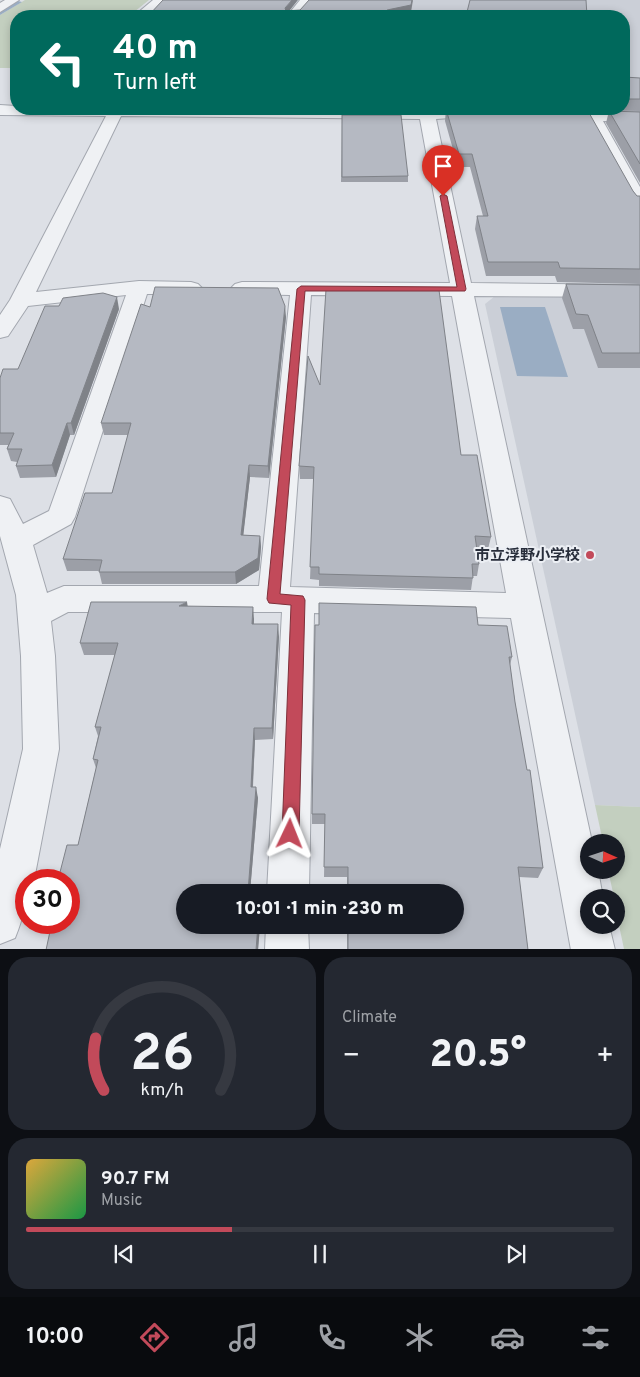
<!DOCTYPE html>
<html lang="en">
<head>
<meta charset="utf-8">
<style>
  body { margin:0; font-family:Overpass,"Noto Sans JP",sans-serif; background:#242831; color:#f1f3f6; height:100vh; display:flex; flex-direction:column; font-size:19px; white-space:nowrap }
  * { box-sizing:border-box; margin:0 }
  p { font-size:16px; color:#9ea1a6 }
  .icon { flex:none; width:28px; height:28px; fill:none; stroke:currentColor; stroke-width:2; stroke-linecap:round; stroke-linejoin:round }
  .map { position:relative; height:949px; overflow:hidden }
  .details { display:flex; flex-direction:column; gap:8px; padding:8px; background:#0d0f14; flex:1 }
  .details>* { flex:none }
  .banner { position:absolute; left:10px; top:10px; width:620px; height:105px; border-radius:20px; box-shadow:0 2px 8px #0003; background:#00695c; color:#fff; overflow:hidden }
  .needle { width:32px; rotate:93deg }
  .fabs { position:absolute; left:580px; top:834px; display:grid; gap:10px }
  .fabs a { display:grid; place-items:center; width:45px; height:45px; border-radius:50%; background:#171b24; box-shadow:0 2px 8px #0003; font-size:25px }
  .speed { position:absolute; left:15px; top:869px; display:flex; gap:10px; font-size:25px; font-weight:700; text-align:center }
  .speed>* { display:grid; place-content:center; width:65px; height:65px; border-radius:50%; background:#171b24; box-shadow:0 2px 8px #0003; line-height:1 }
  .speed .limit { border:8px solid #d22; background:#fff; color:#111 }
  .pin { position:absolute; display:grid; place-items:center; width:42px; height:42px; color:#fff; margin:-51px -21px; border-radius:50% 50% 50% 0; rotate:-45deg; box-shadow:0 0 5px #0007 }
  .pin .icon { rotate:45deg }
  .me { position:absolute; width:55px; margin:-28px; rotate:2deg; stroke-linejoin:round; filter:drop-shadow(0 0 4px #0008) }
  .turn { display:flex; align-items:center; gap:18px; height:105px; padding:0 20px; font-size:22px }
  .turn .icon { width:65px; height:65px; stroke-width:2.5 }
  .turn b { display:block; font-size:35px; line-height:42px }
  .big { font-size:38px; font-weight:800; line-height:1.1 }
  .details .widget { flex:1; display:flex; flex-direction:column; justify-content:center; gap:8px; min-width:0; padding:0 18px; border-radius:20px; background:#242831 }
  .details .dial { align-items:center; gap:0 }
  .dial svg { height:130px; overflow:visible; fill:none; stroke:#363941; stroke-width:7; stroke-linecap:round; text-anchor:middle }
  .dial text { fill:#f1f3f6; stroke:none }
  .song { display:flex; align-items:center; gap:15px }
  .cover { width:60px; height:60px; border-radius:8px; background:linear-gradient(135deg,hsl(40 70% 55%),hsl(140 70% 35%)) }
  .played { height:5px; border-radius:2px; background:linear-gradient(90deg,#c24a5a 35%,#363941 35%) }
  .keys { display:flex; justify-content:space-around; direction:ltr }
  .heat { display:flex; justify-content:space-between; align-items:center; font-size:28px; direction:ltr }
  .details .tiles { flex:1; display:grid; gap:8px; grid-template-columns:1fr 1fr }
  .widget:last-child { grid-column:span 2 }
  .trip { position:absolute; left:176px; top:884px; width:288px; height:50px; border-radius:25px; background:#171b24; box-shadow:0 2px 8px #0003; font-weight:800; line-height:50px; text-align:center }
  .tab-bar { display:flex; height:80px; justify-content:space-around; align-items:center; background:#090b0e; color:#9ea1a6 }
  .tab-bar .icon { width:35px; height:35px }
  .tab-bar .on { color:#c24a5a }
  .tab-bar b { font-size:22px; color:#f1f3f6 }
  .map>svg:first-child { display:block }
  .built { fill:#cbcfd7 }
  .green { fill:#c3cfbf }
  .water { fill:#9aadc3 }
  .lines { fill:none; stroke-linecap:round; stroke-linejoin:round }
  .stream { fill:#9aadc3; fill-rule:evenodd }
  .street-casing { stroke:#a3a7af; stroke-width:2 }
  .street { fill:#eff1f4; fill-rule:evenodd }
  .wall { fill:#9c9fa7 }
  .shaded-wall { fill:#7f8288 }
  .building { fill:#b5b9c2; stroke:#7f8288 }
  .route { fill:#c24a5a; stroke:#7e303a }
  .poi-dot { fill:#c24a5a; stroke:#eceff4; stroke-width:2 }
  .labels { text-anchor:middle; stroke-width:4; stroke-linejoin:round; paint-order:stroke }
  .poi-label { font-size:15px; font-weight:bold; fill:#282e3b; stroke:#eceff4; text-anchor:end }
</style>
</head>
<body>
<div class="map">
<svg width="640" height="950" viewBox="0 0 640 950">
  <rect width="100%" height="100%" fill="#dde0e6"/>
  <!-- built -->
  <g class="built">
    <path d="M394,0H640V86H624V16H386Z"/>
    <path d="M495,296L640,297V807L595,805L485,304Z"/>
  </g>
  <!-- green -->
  <g class="green">
    <path d="M25,0H149L129,16H16V68H0V15Z"/>
    <path d="M595,805L640,807V949H624L616,911V898L614,897L608,870H616V842H603Z"/>
  </g>
  <!-- water -->
  <path class="water" d="M500,307H545L568,377L517,376Z"/>
  <g class="lines">
    <!-- stream -->
    <path class="stream" d="M18,1L22,2L0,15V12Z"/>
    <!-- street casing -->
    <g class="street-casing">
      <g id="street">
        <path d="M5,0H19L0,12V3Z"/>
        <path d="M153,0H166L147,16H134Z"/>
        <path d="M300,0H312L299,16H287Z"/>
        <path d="M0,105L16,106V109H298L451,112L454,115L451,118L436,119L471,283L640,285V297L474,296L592,842H589V870H598L603,898H589V925H609L615,950H571L511,618L314,613L309,892H267L282,612H68L51,621L55,656L59,749L34,880H26C26,903 24,916 15,938L0,944V849L23,749L21,656L16,595L0,536V496L10,499L23,524L49,511L126,295L28,306L8,336L0,338V315L10,300L106,116L0,115ZM121,116L420,119L450,283L242,282L235,284L231,288L235,292L242,294L290,295L259,586H64L47,593L33,545L71,524L75,517L147,294H191L198,292L202,288L198,284L191,282L139,281L36,292ZM311,295L452,296L506,593L290,587Z"/>
        <path d="M554,111L640,112V122L603,121L640,187V209L634,207L631,203L587,121L549,119L546,116L549,113Z"/>
        <path d="M266,925H308L309,950H265Z"/>
      </g>
    </g>
    <!-- street -->
    <use href="#street" class="street"/>
  </g>
  <!-- wall -->
  <g class="wall">
    <path d="M624,77L640,78V111L477,109H624Z"/>
    <path d="M446,109L633,191L637,196H640V284L557,282L555,276H486L475,229L477,216H483L470,167H458L445,121Z"/>
    <path d="M609,111L640,112V183L606,123Z"/>
    <path d="M342,115L408,176V182H341Z"/>
    <path d="M566,284L640,285V368H598L584,329H573L562,298Z"/>
    <path d="M150,307L286,317L269,478L250,477L243,535L260,536L261,547L259,570L236,584H102L99,571H67L63,559L112,493L128,435H104L101,423Z"/>
    <path d="M119,309L74,435H70L56,477L20,478L16,466L17,462L11,461L7,449L8,445H0V378L18,369Z"/>
    <path d="M320,385L491,537L488,549H477L479,564L477,576H473L471,590L319,586V580L310,579L314,479H300L299,466Z"/>
    <path d="M188,606L254,619V624L279,637L273,739L255,740L253,787L258,798L250,892H185L260,925L258,950H46L78,845L96,768L93,759L98,736L95,727L115,655H84L80,643Z"/>
    <path d="M478,625L512,657L510,665L515,702L543,868L538,878L519,877L528,950H347V925H455V892H347V877H324L325,824H312V814Z"/>
  </g>
  <!-- shaded-wall -->
  <g class="shaded-wall">
    <path d="M292,0H298L286,15L285,8Z"/>
    <path d="M413,0L411,12L387,16V10Z"/>
    <path d="M117,297L119,309L74,435L71,423Z"/>
    <path d="M285,306L286,317L269,478L268,466Z"/>
    <path d="M67,423L70,435L56,477L52,465Z"/>
    <path d="M249,465L250,477L242,547L241,535Z"/>
    <path d="M260,536L261,547L259,570L236,584L235,572Z"/>
    <path d="M187,602L189,614L179,606Z"/>
    <path d="M253,607L254,619L253,637L252,624Z"/>
    <path d="M278,624L279,637L273,739L272,728Z"/>
    <path d="M254,728L255,740L252,798L251,787Z"/>
    <path d="M256,787L258,798L250,892H248Z"/>
    <path d="M258,925H260L258,950H256Z"/>
  </g>
  <!-- building -->
  <g class="building">
    <path d="M163,0H292L285,8L286,11L300,10L309,0H412L411,5L387,10L388,16H148Z"/>
    <path d="M470,0H586L587,16H466Z"/>
    <path d="M624,77L640,78V99H624Z"/>
    <path d="M446,109L588,111L633,191L637,196H640V269L560,268L558,262H488L477,216H488L472,154H459Z"/>
    <path d="M609,111L640,112V164Z"/>
    <path d="M342,115H401L408,176L342,177Z"/>
    <path d="M566,284L640,285V353H602L588,315L576,314Z"/>
    <path d="M155,287L278,288L285,306L268,466L249,465L241,535L260,536L258,558L235,572H99L102,560L63,559L85,493H112L131,423H101L141,304L150,307Z"/>
    <path d="M326,289L439,290L461,455H477L491,537L475,536L479,564H472L473,578L319,574V567H310L314,467L299,466L308,356L320,385Z"/>
    <path d="M103,293L117,297L71,423H67L52,465L16,466L22,449H7L14,433H0V378L3,369H18L45,306H59L63,298Z"/>
    <path d="M91,602H187L179,606L253,607L252,624H278L272,728H254L251,787H256L248,892H185V925H258L256,950H46L52,922H69V880H58L67,845H78L98,760L93,759L101,727H95L118,643H80Z"/>
    <path d="M319,603L476,607L478,625L507,626L512,657H509L515,702L527,770H530L543,868L518,867L528,950H348V925H455V892H348V867H324L325,814H312L315,625H319Z"/>
  </g>
  <!-- route -->
  <path class="route" d="M443,194L447,196L466,289L465,291H305L280,594L303,596L305,600L299,834L296,840L290,842L285,840L282,834L291,605L269,603L267,599L297,289L301,286L457,287L440,196Z"/>
  <!-- markers -->
  <circle class="poi-dot" cx="590" cy="555" r="5"/>
  <g class="labels">
    <!-- poi labels -->
    <g class="poi-label">
      <text x="580" y="560">市立浮野小学校</text>
    </g>
  </g>
</svg>
<div class="fabs">
<a><svg class="needle" viewBox="-14 -14 28 28"><path d="M0-13l5 13h-10z" fill="#e53935"/><path d="M0 13l5-13h-10z" fill="#9ea1a6"/></svg></a>
<a><svg class="icon" aria-label="search" viewBox="0 0 24 24"><circle cx="10" cy="10" r="6"/><path d="M15 15l6 6"/></svg></a>
</div>
<div class="speed"><div class="limit">30</div></div>
<div class="pin" style="left:443px;top:196px;background:#d93025"><svg class="icon" aria-label="arrive" viewBox="0 0 24 24"><path d="M6 21V4h12l-3 4 3 4H6"/></svg></div>
<svg class="me" style="left:290px;top:834px" viewBox="-20 -20 40 40"><path d="M0-17L14 15 0 8-14 15z" fill="#c24a5a" stroke="#fff" stroke-width="4"/></svg>
<div class="trip">10:01 · 1 min · 230 m</div>
<div class="banner">
<div class="turn"><svg class="icon" aria-label="left" viewBox="0 0 24 24"><path d="M17 20v-9H6M10 6l-5 5 5 5"/></svg><div><b>40 m</b>Turn left</div></div>
</div>
</div>
<section class="details">
<div class="tiles">
<div class="widget dial"><svg viewBox="0 0 100 80">
<path d="M14 69A42 42 0 1 1 86 69"/>
<path d="M14 69A42 42 0 0 1 9 37" stroke="#c24a5a"/>
<text x="50" y="56" font-size="32" font-weight="700">26</text>
<text x="50" y="72" font-size="11">km/h</text>
</svg></div>
<div class="widget"><p>Climate</p>
<div class="heat"><a>−</a><b class="big">20.5°</b><a>+</a></div>
</div>
<div class="widget">
<div class="song"><i class="cover"></i><div><b>90.7 FM</b><p>Music</p></div></div>
<div class="played"></div>
<div class="keys"><svg class="icon" aria-label="previous" viewBox="0 0 24 24"><path d="M18 5L8 12l10 7zM5 5v14"/></svg><svg class="icon" aria-label="pause" viewBox="0 0 24 24"><path d="M8 5v14M16 5v14"/></svg><svg class="icon" aria-label="next" viewBox="0 0 24 24"><path d="M6 5l10 7-10 7zM19 5v14"/></svg></div>
</div>
</div>
</section>
<nav class="tab-bar">
<b>10:00</b>
<svg class="icon on" aria-label="directions" viewBox="0 0 24 24"><path d="M12 3l9 9-9 9-9-9zM9 14v-3h6M13 9l2 2-2 2"/></svg>
<svg class="icon" aria-label="music" viewBox="0 0 24 24"><path d="M9 18V5l10-2v13"/><circle cx="6" cy="18" r="3"/><circle cx="16" cy="16" r="3"/></svg>
<svg class="icon" aria-label="phone" viewBox="0 0 24 24"><path d="M5 4h4l2 5-3 2q2 4 5 5l2-3 5 2v4C11 20 4 13 5 4z"/></svg>
<svg class="icon" aria-label="climate" viewBox="0 0 24 24"><path d="M12 3v18M4 7l16 10M4 17L20 7"/></svg>
<svg class="icon" aria-label="car" viewBox="0 0 24 24"><path d="M5 17H2v-5l4-1 3-4h7l3 4 3 1v5h-3M9 17h6M6 11h13"/><circle cx="7" cy="17" r="2"/><circle cx="17" cy="17" r="2"/></svg>
<svg class="icon" aria-label="filters" viewBox="0 0 24 24"><path d="M4 7h16M4 17h16"/><circle cx="9" cy="7" r="2"/><circle cx="15" cy="17" r="2"/></svg>
</nav>
</body>
</html>
